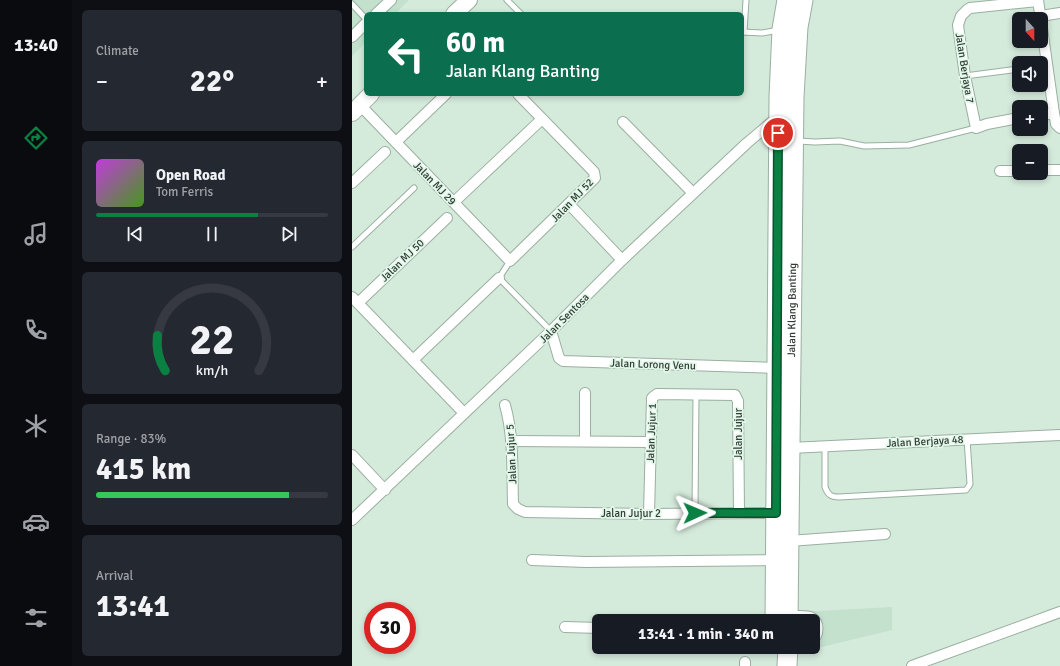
<!DOCTYPE html>
<html lang="en">
<head>
<meta charset="utf-8">
<style>
  body { margin:0; font-family:Signika,sans-serif; background:#242831; color:#f1f3f6; height:100vh; display:flex; flex-direction:column; font-size:15px; white-space:nowrap }
  * { box-sizing:border-box; margin:0 }
  p { font-size:13px; color:#9ea1a6 }
  .icon { flex:none; width:22px; height:22px; fill:none; stroke:currentColor; stroke-width:2; stroke-linecap:round; stroke-linejoin:round }
  .map { position:relative; flex:1; overflow:hidden }
  .sheet { display:flex; flex-direction:column; gap:10px; padding:10px; background:#0d0f14; width:280px }
  .sheet>* { flex:none }
  .hud { position:absolute; left:12px; top:12px; width:380px; height:84px; border-radius:6px; box-shadow:0 2px 6px #0003; background:#0b6e4f; color:#fff; overflow:hidden }
  .needle { width:26px; rotate:159deg }
  .tools { position:absolute; left:660px; top:12px; display:grid; gap:8px }
  .tools a { display:grid; place-items:center; width:36px; height:36px; border-radius:6px; background:#171b24; box-shadow:0 2px 6px #0003; font-size:20px }
  .speed { position:absolute; left:12px; top:602px; display:flex; gap:8px; font-size:20px; font-weight:700; text-align:center }
  .speed>* { display:grid; place-content:center; width:52px; height:52px; border-radius:50%; background:#171b24; box-shadow:0 2px 6px #0003; line-height:1 }
  .speed .limit { border:6px solid #d22; background:#fff; color:#111 }
  .pin { position:absolute; display:grid; place-items:center; width:34px; height:34px; color:#fff; margin:-17px; border:2px solid #fff; border-radius:50%; box-shadow:0 1px 4px #0007 }
  .me { position:absolute; width:44px; margin:-22px; rotate:89deg; stroke-linejoin:round; filter:drop-shadow(0 0 3px #0008) }
  .turn { display:flex; align-items:center; gap:14px; height:84px; padding:0 16px; font-size:18px }
  .turn .icon { width:52px; height:52px; stroke-width:2.5 }
  .turn b { display:block; font-size:28px; line-height:34px }
  .big { font-size:30px; font-weight:700; line-height:1.1 }
  .sheet .widget { flex:1; display:flex; flex-direction:column; justify-content:center; gap:6px; min-width:0; padding:0 14px; border-radius:6px; background:#242831 }
  .sheet .dial { align-items:center; gap:0 }
  .dial svg { height:104px; overflow:visible; fill:none; stroke:#363941; stroke-width:7; stroke-linecap:round; text-anchor:middle }
  .dial text { fill:#f1f3f6; stroke:none }
  .song { display:flex; align-items:center; gap:12px }
  .cover { width:48px; height:48px; border-radius:6px; background:linear-gradient(135deg,hsl(290 70% 55%),hsl(100 70% 35%)) }
  .played { height:4px; border-radius:2px; background:linear-gradient(90deg,#0b8043 70%,#363941 70%) }
  .keys { display:flex; justify-content:space-around; direction:ltr }
  .heat { display:flex; justify-content:space-between; align-items:center; font-size:22px; direction:ltr }
  .charge { height:6px; border-radius:3px; background:linear-gradient(90deg,#34c759 83%,#363941 0) }
  .trip { position:absolute; left:240px; top:614px; width:228px; height:40px; border-radius:6px; background:#171b24; box-shadow:0 2px 6px #0003; font-weight:700; line-height:40px; text-align:center }
  main { display:flex; flex:1; min-height:0 }
  .menu { display:flex; flex-direction:column; width:72px; justify-content:space-around; align-items:center; background:#090b0e; color:#9ea1a6 }
  .menu .icon { width:28px; height:28px }
  .menu .on { color:#0b8043 }
  .menu b { font-size:18px; color:#f1f3f6 }
  .map>svg:first-child { display:block }
  .built { fill:#c4e1ce }
  .lines { fill:none; stroke-linecap:round; stroke-linejoin:round }
  .lane-casing { stroke:#9aafa1; stroke-width:7 }
  .street-casing { stroke:#9aafa1; stroke-width:12 }
  .primary-casing { stroke:#9aafa1; stroke-width:18 }
  .highway-casing { stroke:#9aafa1; stroke-width:21 }
  .lane { stroke:#fff; stroke-width:5 }
  .street { stroke:#fff; stroke-width:10 }
  .primary { stroke:#fff; stroke-width:16 }
  .highway { stroke:#fff; stroke-width:19 }
  .route-casing { stroke:#07532c; stroke-width:10 }
  .route { stroke:#0b8043; stroke-width:7 }
  .labels { text-anchor:middle; stroke-width:3.5; stroke-linejoin:round; paint-order:stroke }
  .street-label { font-size:11px; fill:#323b35; stroke:#e1f8e9 }
</style>
</head>
<body>
<main>
<nav class="menu">
<b>13:40</b>
<svg class="icon on" aria-label="directions" viewBox="0 0 24 24"><path d="M12 3l9 9-9 9-9-9zM9 14v-3h6M13 9l2 2-2 2"/></svg>
<svg class="icon" aria-label="music" viewBox="0 0 24 24"><path d="M9 18V5l10-2v13"/><circle cx="6" cy="18" r="3"/><circle cx="16" cy="16" r="3"/></svg>
<svg class="icon" aria-label="phone" viewBox="0 0 24 24"><path d="M5 4h4l2 5-3 2q2 4 5 5l2-3 5 2v4C11 20 4 13 5 4z"/></svg>
<svg class="icon" aria-label="climate" viewBox="0 0 24 24"><path d="M12 3v18M4 7l16 10M4 17L20 7"/></svg>
<svg class="icon" aria-label="car" viewBox="0 0 24 24"><path d="M5 17H2v-5l4-1 3-4h7l3 4 3 1v5h-3M9 17h6M6 11h13"/><circle cx="7" cy="17" r="2"/><circle cx="17" cy="17" r="2"/></svg>
<svg class="icon" aria-label="filters" viewBox="0 0 24 24"><path d="M4 7h16M4 17h16"/><circle cx="9" cy="7" r="2"/><circle cx="15" cy="17" r="2"/></svg>
</nav>
<section class="sheet">
<div class="widget"><p>Climate</p>
<div class="heat"><a>−</a><b class="big">22°</b><a>+</a></div>
</div>
<div class="widget">
<div class="song"><i class="cover"></i><div><b>Open Road</b><p>Tom Ferris</p></div></div>
<div class="played"></div>
<div class="keys"><svg class="icon" aria-label="previous" viewBox="0 0 24 24"><path d="M18 5L8 12l10 7zM5 5v14"/></svg><svg class="icon" aria-label="pause" viewBox="0 0 24 24"><path d="M8 5v14M16 5v14"/></svg><svg class="icon" aria-label="next" viewBox="0 0 24 24"><path d="M6 5l10 7-10 7zM19 5v14"/></svg></div>
</div>
<div class="widget dial"><svg viewBox="0 0 100 80">
<path d="M14 69A42 42 0 1 1 86 69"/>
<path d="M14 69A42 42 0 0 1 8 42" stroke="#0b8043"/>
<text x="50" y="56" font-size="32" font-weight="700">22</text>
<text x="50" y="72" font-size="11">km/h</text>
</svg></div>
<div class="widget"><p>Range · 83%</p><b class="big">415 km</b><div class="charge"></div></div>
<div class="widget"><p>Arrival</p><b class="big">13:41</b></div>
</section>
<div class="map">
<svg width="708" height="666" viewBox="0 0 708 666">
  <rect width="100%" height="100%" fill="#d4eadb"/>
  <!-- built -->
  <g class="built">
    <path d="M0,0H57L43,14H14V42L0,56Z"/>
    <path d="M540,607V630L449,652V647H461V621H448V612Z"/>
  </g>
  <g class="lines">
    <!-- lane casing -->
    <g class="lane-casing">
      <g id="lane">
        <path d="M155,0L169,14"/>
        <path d="M0,4L14,19"/>
        <path d="M390,32L410,33L427,30"/>
        <path d="M392,32L394,0"/>
        <path d="M613,76L667,69"/>
        <path d="M446,141L463,142L488,141L512,146L557,145L624,128"/>
        <path d="M0,247L62,188"/>
        <path d="M158,261L147,278L199,331"/>
        <path d="M473,446V487C476,495 479,497 487,497L614,490L617,486L618,484L615,439"/>
        <path d="M343,513L344,394"/>
        <path d="M440,613C445,614 455,613 460,615C471,621 470,636 461,643"/>
        <path d="M441,651L451,647"/>
      </g>
    </g>
    <!-- street casing -->
    <g class="street-casing">
      <g id="street">
        <path d="M686,0L702,113L704,124L708,128"/>
        <path d="M24,14L39,0"/>
        <path d="M689,16L708,13"/>
        <path d="M0,37L14,23"/>
        <path d="M8,105L158,261L243,178L242,172L166,94"/>
        <path d="M689,115L702,113"/>
        <path d="M667,118L635,124L624,128L613,76L606,25L609,16L615,10L618,8L686,1"/>
        <path d="M271,122L341,193"/>
        <path d="M44,142L94,94"/>
        <path d="M689,170H708"/>
        <path d="M648,171H667"/>
        <path d="M0,183L33,152"/>
        <path d="M102,202L190,119"/>
        <path d="M217,204L270,260"/>
        <path d="M0,297L112,413"/>
        <path d="M6,303L95,218"/>
        <path d="M199,331L207,358L211,361L425,368"/>
        <path d="M61,360L147,278"/>
        <path d="M153,405C162,437 160,471 161,504L166,509L173,512L297,514L424,513"/>
        <path d="M159,441L299,442"/>
        <path d="M233,441V393"/>
        <path d="M438,448L708,435"/>
        <path d="M0,455L33,490"/>
        <path d="M297,514L300,398L305,394L383,395L386,401L387,513"/>
        <path d="M0,520L199,331L270,260L395,143L426,117"/>
        <path d="M437,541L533,534"/>
        <path d="M180,560L233,562L424,560"/>
        <path d="M213,627L247,628"/>
        <path d="M393,666V662"/>
        <path d="M560,666L708,612"/>
      </g>
    </g>
    <!-- primary casing -->
    <g class="primary-casing">
      <g id="primary">
        <path d="M102,14L117,0"/>
        <path d="M0,113L19,94"/>
      </g>
    </g>
    <!-- highway casing -->
    <g class="highway-casing">
      <g id="highway">
        <path d="M423,621L427,97L430,29L435,0"/>
        <path id="s1" d="M436,621L442,97L446,27L451,0"/>
        <path d="M435,666L436,647"/>
      </g>
    </g>
    <!-- lane -->
    <use href="#lane" class="lane"/>
    <!-- street -->
    <use href="#street" class="street"/>
    <!-- primary -->
    <use href="#primary" class="primary"/>
    <!-- highway -->
    <use href="#highway" class="highway"/>
  </g>
  <g class="lines">
    <!-- route casing -->
    <g class="route-casing">
      <path id="route" d="M343,513H424L426,133"/>
    </g>
    <!-- route -->
    <use href="#route" class="route"/>
  </g>
  <g class="labels">
    <!-- street labels -->
    <g class="street-label">
      <text transform="translate(613 68) rotate(81)" y="4">Jalan Berjaya 7</text>
      <text transform="translate(83 183) rotate(46)" y="4">Jalan MJ 29</text>
      <text transform="translate(220 200) rotate(-46)" y="4">Jalan MJ 52</text>
      <text transform="translate(50 260) rotate(-44)" y="4">Jalan MJ 50</text>
      <text dy="4" stroke="none"><textPath href="#s1" startOffset="311">Jalan Klang Banting</textPath></text>
      <text transform="translate(212 318) rotate(-45)" y="4">Jalan Sentosa</text>
      <text transform="translate(301 364) rotate(2)" y="4">Jalan Lorong Venu</text>
      <text transform="translate(299 433) rotate(-88)" y="4">Jalan Jujur 1</text>
      <text transform="translate(386 434) rotate(-90)" y="4">Jalan Jujur</text>
      <text transform="translate(573 441) rotate(-3)" y="4">Jalan Berjaya 48</text>
      <text transform="translate(159 454) rotate(-93)" y="4">Jalan Jujur 5</text>
      <text x="279" y="517">Jalan Jujur 2</text>
    </g>
  </g>
</svg>
<div class="tools">
<a><svg class="needle" viewBox="-14 -14 28 28"><path d="M0-13l5 13h-10z" fill="#e53935"/><path d="M0 13l5-13h-10z" fill="#9ea1a6"/></svg></a>
<a><svg class="icon" aria-label="sound" viewBox="0 0 24 24"><path d="M4 9h4l5-4v14l-5-4H4zM17 9q2 3 0 6"/></svg></a>
<a>+</a>
<a>−</a>
</div>
<div class="speed"><div class="limit">30</div></div>
<div class="pin" style="left:426px;top:133px;background:#d93025"><svg class="icon" aria-label="arrive" viewBox="0 0 24 24"><path d="M6 21V4h12l-3 4 3 4H6"/></svg></div>
<svg class="me" style="left:343px;top:513px" viewBox="-20 -20 40 40"><path d="M0-17L14 15 0 8-14 15z" fill="#0b8043" stroke="#fff" stroke-width="4"/></svg>
<div class="trip">13:41 · 1 min · 340 m</div>
<div class="hud">
<div class="turn"><svg class="icon" aria-label="left" viewBox="0 0 24 24"><path d="M17 20v-9H6M10 6l-5 5 5 5"/></svg><div><b>60 m</b>Jalan Klang Banting</div></div>
</div>
</div>
</main>
</body>
</html>
